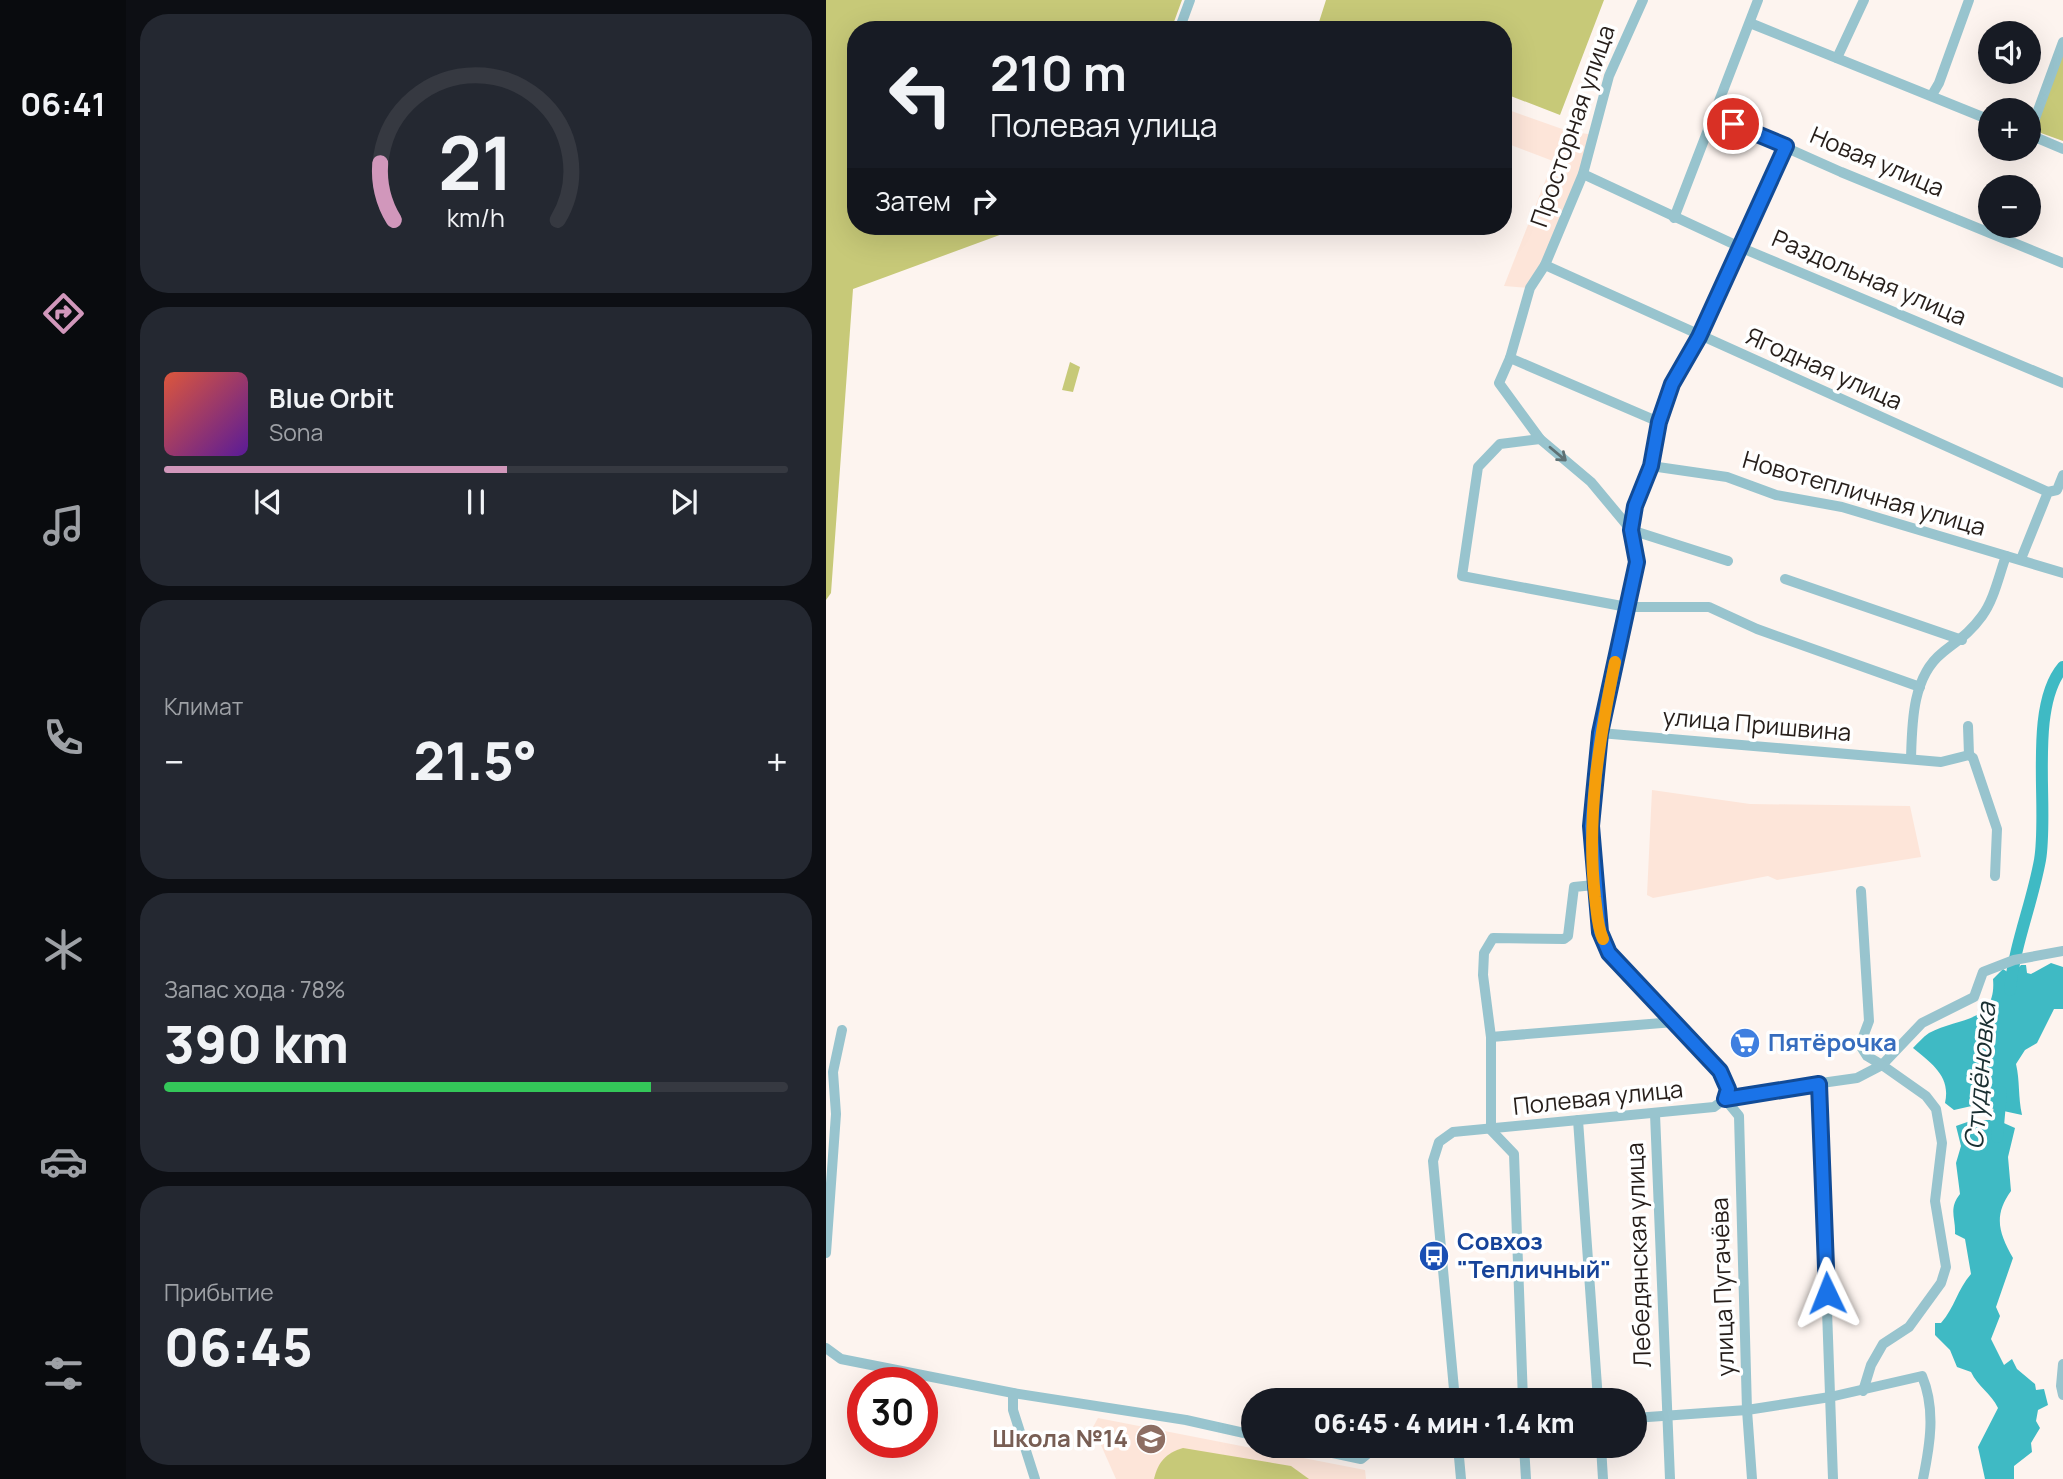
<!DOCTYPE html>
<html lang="ru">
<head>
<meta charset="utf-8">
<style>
  body { margin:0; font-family:Manrope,sans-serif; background:#242831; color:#f1f3f6; height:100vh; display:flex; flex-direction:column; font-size:26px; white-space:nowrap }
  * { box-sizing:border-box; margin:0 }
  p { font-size:23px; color:#9ea1a6 }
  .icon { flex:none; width:38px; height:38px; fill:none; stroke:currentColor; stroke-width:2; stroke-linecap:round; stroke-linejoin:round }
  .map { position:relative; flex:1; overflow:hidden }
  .side { display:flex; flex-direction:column; gap:14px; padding:14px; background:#0d0f14; width:700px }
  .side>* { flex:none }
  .top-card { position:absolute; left:21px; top:21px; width:665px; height:214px; border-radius:28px; box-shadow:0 7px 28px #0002; background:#171b24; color:#f1f3f6; overflow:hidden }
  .controls { position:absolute; left:1152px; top:21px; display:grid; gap:14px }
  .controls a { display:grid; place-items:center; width:63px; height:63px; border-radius:50%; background:#171b24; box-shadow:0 7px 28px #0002; font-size:35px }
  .speed { position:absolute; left:21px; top:1367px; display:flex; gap:14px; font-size:35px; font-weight:700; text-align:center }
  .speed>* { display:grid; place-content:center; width:91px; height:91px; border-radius:50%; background:#171b24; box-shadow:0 7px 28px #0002; line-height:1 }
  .speed .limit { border:10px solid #d22; background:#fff; color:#111 }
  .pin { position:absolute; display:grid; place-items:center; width:60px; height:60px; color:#fff; margin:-30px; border:4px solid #fff; border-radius:50%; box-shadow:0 2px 7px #0007 }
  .me { position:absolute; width:77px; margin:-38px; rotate:358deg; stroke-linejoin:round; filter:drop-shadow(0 0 5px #0008) }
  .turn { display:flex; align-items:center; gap:24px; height:147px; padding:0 28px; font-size:32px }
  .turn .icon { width:91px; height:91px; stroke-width:2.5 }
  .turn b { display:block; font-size:49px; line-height:60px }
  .then { display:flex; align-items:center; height:66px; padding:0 28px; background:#0003; gap:14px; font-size:26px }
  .big { font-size:52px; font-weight:800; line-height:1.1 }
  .side .tile { flex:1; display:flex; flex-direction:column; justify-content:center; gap:10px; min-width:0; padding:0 24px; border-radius:28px; background:#242831 }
  .side .dial { align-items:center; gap:0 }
  .dial svg { height:182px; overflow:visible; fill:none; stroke:#363941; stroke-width:7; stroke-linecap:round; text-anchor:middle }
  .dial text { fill:#f1f3f6; stroke:none }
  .song { display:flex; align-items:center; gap:21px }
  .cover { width:84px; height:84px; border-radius:10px; background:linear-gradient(135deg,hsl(10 70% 55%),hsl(270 70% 35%)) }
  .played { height:7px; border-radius:4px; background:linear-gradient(90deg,#d197bb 55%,#363941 55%) }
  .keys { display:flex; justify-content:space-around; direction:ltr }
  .heat { display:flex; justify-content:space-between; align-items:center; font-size:38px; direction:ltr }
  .charge { height:10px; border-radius:5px; background:linear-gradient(90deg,#34c759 78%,#363941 0) }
  .trip { position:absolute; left:415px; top:1388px; width:406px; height:70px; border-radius:35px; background:#171b24; box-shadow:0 7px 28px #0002; font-weight:800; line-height:70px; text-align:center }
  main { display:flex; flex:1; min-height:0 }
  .dock { display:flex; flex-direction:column; width:126px; justify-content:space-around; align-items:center; background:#090b0e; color:#9ea1a6 }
  .dock .icon { width:49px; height:49px }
  .dock .current { color:#d197bb }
  .dock b { font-size:32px; color:#f1f3f6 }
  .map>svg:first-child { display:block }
  .built { fill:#fde5d9 }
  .green { fill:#c7c978 }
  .water { fill:#3fbac4 }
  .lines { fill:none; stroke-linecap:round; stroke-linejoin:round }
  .river { stroke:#3fbac4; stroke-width:12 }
  .minor { stroke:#98c4ce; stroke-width:10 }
  .oneway { stroke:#5f7174 }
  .route-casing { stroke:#114b97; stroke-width:18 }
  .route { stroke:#1a73e8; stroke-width:12 }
  .slow { stroke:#f59e0b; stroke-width:12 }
  .labels { text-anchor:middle; stroke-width:7; stroke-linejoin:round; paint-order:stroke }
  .street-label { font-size:24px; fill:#261e1a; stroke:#fff }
  .shop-label { font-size:24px; font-weight:bold; fill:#366cbe; stroke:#fff; text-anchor:start }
  .transit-label { font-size:24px; font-weight:bold; fill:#164399; stroke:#fff; text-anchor:start }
  .education-label { font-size:24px; font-weight:bold; fill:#785e54; stroke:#fff; text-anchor:end }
  .water-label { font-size:26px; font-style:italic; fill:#1a2f31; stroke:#fff }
</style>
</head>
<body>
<main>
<nav class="dock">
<b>06:41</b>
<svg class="icon current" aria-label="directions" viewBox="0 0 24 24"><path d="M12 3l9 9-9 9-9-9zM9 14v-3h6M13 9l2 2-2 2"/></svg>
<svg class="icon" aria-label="music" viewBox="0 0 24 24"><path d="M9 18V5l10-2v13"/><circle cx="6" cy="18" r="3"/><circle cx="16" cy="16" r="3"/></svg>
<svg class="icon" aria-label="phone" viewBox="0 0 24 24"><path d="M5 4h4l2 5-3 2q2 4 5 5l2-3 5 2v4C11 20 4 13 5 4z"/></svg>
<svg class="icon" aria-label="climate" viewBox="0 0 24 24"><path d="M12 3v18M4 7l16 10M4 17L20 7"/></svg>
<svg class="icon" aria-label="car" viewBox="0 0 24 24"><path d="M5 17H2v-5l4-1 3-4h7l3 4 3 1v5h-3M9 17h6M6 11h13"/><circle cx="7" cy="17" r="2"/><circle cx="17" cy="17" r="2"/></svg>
<svg class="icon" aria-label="filters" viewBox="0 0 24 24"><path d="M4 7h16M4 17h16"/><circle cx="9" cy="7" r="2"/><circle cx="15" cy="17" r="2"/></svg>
</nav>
<section class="side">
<div class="tile dial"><svg viewBox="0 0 100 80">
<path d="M14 69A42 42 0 1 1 86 69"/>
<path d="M14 69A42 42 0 0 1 8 44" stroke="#d197bb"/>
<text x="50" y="56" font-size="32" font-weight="700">21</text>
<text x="50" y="72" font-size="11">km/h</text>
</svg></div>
<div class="tile">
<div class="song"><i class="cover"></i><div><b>Blue Orbit</b><p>Sona</p></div></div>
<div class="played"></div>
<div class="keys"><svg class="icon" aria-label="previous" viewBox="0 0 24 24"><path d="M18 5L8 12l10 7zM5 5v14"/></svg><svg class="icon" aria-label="pause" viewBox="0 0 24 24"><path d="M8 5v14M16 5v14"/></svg><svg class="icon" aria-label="next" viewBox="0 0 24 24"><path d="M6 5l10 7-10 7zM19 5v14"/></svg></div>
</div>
<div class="tile"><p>Климат</p>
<div class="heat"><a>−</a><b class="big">21.5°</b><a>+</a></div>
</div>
<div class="tile"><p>Запас хода · 78%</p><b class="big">390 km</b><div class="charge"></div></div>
<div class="tile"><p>Прибытие</p><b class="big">06:45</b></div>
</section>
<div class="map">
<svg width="1237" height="1479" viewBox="0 0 1237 1479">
  <rect width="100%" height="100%" fill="#fdf4ef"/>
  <!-- built -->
  <g class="built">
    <path d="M677,108L739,130L767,135L757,174L704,288L678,286L727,161L677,142Z"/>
    <path d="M826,790L924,804L1084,806L1095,857L951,880L942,876L827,898L821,895Z"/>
    <path d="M272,1418L539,1470L540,1479H290L267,1427Z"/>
  </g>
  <!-- green -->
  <g class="green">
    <path d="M0,0H356L345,30H30V226H198L27,289L5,593L0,600Z"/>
    <path d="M500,0H778L734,115L677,93V30H513L493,22Z"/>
    <path d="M1237,50V141L1215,133L1210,123Z"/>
    <path d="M244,362L254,367L247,392L236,390Z"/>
    <path d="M357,1448L465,1466L483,1479H328C332,1462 340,1453 357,1448Z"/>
  </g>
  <!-- water -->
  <g class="water">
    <path d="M1225,963L1237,967V1009H1228L1211,1043L1199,1050L1190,1064C1194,1081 1192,1097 1196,1115L1150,1105L1128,1110L1119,1103C1125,1076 1106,1064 1087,1048C1092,1043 1097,1037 1103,1033C1132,1017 1171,1024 1167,979L1177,969L1186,975L1195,965H1200L1201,973L1205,974Z"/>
    <path d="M1147,1120H1171L1189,1128L1182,1157L1185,1191C1167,1216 1173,1233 1187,1258L1170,1307L1174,1316L1165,1339L1178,1365L1186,1359L1191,1369L1209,1384L1210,1390L1218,1389L1222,1405L1212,1410L1210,1421L1214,1428L1205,1443L1206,1452L1188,1466V1479H1159L1152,1447L1172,1408C1165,1393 1152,1387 1145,1372L1131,1367L1124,1350L1109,1335V1323H1115C1129,1307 1131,1290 1145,1274L1139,1239L1129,1234C1130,1218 1122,1209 1134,1194L1130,1163L1135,1146L1130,1126Z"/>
  </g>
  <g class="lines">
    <!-- river -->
    <g class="river">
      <path d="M1184,990C1188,946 1206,904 1214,860C1223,808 1202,708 1237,667"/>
      <path d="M1171,1137L1175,1092"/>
    </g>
    <!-- minor -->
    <g class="minor">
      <path d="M817,0L783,76L757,174L719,265L704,288L684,358L673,383L714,439L765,482L805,530L902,561"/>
      <path d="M924,23L1164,120"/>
      <path d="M353,30L364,0"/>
      <path d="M1011,58L1038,0"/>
      <path d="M1106,95L1113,83L1143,0"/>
      <path d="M889,116L1015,172L1237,263"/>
      <path d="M1202,134L1237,149"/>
      <path d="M1203,135L1237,42"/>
      <path d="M757,174L916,248L1237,383"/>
      <path d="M848,218L932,0"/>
      <path d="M719,265L1222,492"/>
      <path d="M684,358L833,422"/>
      <path d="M714,439L674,444L652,467L636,576L801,607H883L931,629L1094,687"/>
      <path d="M825,466L901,477L950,495L1016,507L1237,573"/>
      <path d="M1195,559L1222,492L1231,490L1237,475"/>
      <path d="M959,579L1136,640"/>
      <path d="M1142,726L1143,755"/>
      <path d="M774,733L1115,762L1143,755L1147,758L1171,829L1169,876"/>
      <path d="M1085,759C1086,724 1086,677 1116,653C1132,640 1143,634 1156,616C1168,600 1173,575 1180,556"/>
      <path d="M665,1037L848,1022"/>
      <path d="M993,1085L1007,1479"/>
      <path d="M899,1099L902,1089L894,1071L783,953L774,932L765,826L774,733L811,562L805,530L809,506L825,466L833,422L846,384L873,337L960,146"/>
      <path d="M899,1099L913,1116L921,1410L926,1479"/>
      <path d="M829,1114L844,1479"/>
      <path d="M752,1120L772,1400"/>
      <path d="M0,1253L10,1114L7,1072L16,1030"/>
      <path d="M0,1348L15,1359L187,1393L360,1420L427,1435"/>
      <path d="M1237,1364L1235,1386L1237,1395"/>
      <path d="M1037,1391L1045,1365L1057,1344L1083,1327L1115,1283L1120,1267L1109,1201L1116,1143L1110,1109L1100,1096L1056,1065L1096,1023L1148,997L1157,972L1188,960L1237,951"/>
      <path d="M187,1393V1410L209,1479"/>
      <path d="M629,1400L607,1161L613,1142L627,1132L888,1107L899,1099L932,1092L1031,1078L1056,1065L1041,1056L1034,1045L1043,1021L1035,891"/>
      <path d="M697,1400L688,1154L665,1130V1037L657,975L658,953L667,938L738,939L742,936L748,887L768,885"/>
      <path d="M808,1418L921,1410L1004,1397L1096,1376C1110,1409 1104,1445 1097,1479"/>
      <path d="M474,1446L535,1459L551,1446"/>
      <path d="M632,1446L635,1479"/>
      <path d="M698,1446L700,1479"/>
      <path d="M775,1446L777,1479"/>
    </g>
  </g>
  <!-- one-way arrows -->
  <defs><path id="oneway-shaft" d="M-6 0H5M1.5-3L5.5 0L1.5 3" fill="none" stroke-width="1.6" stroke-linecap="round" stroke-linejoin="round" transform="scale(1.75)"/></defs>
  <use class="oneway" href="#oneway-shaft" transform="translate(732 454) rotate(40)"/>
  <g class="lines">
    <!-- route casing -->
    <g class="route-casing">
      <path id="route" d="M907,124L960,146L873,337L846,384L833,422L825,466L809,506L805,530L811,562L774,733L765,826L774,932L783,953L894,1071L902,1089L899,1099L993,1084L1001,1293"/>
    </g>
    <!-- route -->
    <use href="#route" class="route"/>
    <!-- slow -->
    <path class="slow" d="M777,939C771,926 771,911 769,897C760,817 773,740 789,662"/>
  </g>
  <!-- icons -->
  <defs>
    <g id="supermarket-disc" transform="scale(1.575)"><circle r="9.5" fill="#3f7fe0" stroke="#fff"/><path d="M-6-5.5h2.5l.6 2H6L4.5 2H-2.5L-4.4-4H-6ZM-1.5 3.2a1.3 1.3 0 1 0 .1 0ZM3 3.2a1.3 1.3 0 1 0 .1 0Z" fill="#fff"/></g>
    <g id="bus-disc" transform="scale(1.575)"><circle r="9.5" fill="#1a4fb4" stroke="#fff"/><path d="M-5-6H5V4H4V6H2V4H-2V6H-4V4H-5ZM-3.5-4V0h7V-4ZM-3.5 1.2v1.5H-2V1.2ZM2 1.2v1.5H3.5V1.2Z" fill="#fff"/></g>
    <g id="school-disc" transform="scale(1.575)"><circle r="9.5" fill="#8d6e63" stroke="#fff"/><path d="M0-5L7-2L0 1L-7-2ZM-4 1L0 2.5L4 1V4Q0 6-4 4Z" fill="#fff"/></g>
  </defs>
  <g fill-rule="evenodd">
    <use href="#supermarket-disc" x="919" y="1043"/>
    <use href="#bus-disc" x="608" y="1256"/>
    <use href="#school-disc" x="325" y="1439"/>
  </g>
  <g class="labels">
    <!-- street labels -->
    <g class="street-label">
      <text transform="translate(747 126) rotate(-71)" y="8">Просторная улица</text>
      <text transform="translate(1051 162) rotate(23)" y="8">Новая улица</text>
      <text transform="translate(1043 278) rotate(23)" y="8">Раздольная улица</text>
      <text transform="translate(998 369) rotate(24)" y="8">Ягодная улица</text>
      <text transform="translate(1038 494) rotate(16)" y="8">Новотепличная улица</text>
      <text transform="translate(931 725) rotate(5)" y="8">улица Пришвина</text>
      <text transform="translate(772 1098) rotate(-6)" y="8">Полевая улица</text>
      <text transform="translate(813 1255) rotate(-92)" y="8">Лебедянская улица</text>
      <text transform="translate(897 1287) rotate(-92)" y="8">улица Пугачёва</text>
    </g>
    <!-- shop labels -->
    <g class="shop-label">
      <text x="942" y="1051">Пятёрочка</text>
    </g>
    <!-- transit labels -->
    <g class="transit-label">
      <text x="631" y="1250">Совхоз<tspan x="631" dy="28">"Тепличный"</tspan></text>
    </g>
    <!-- education labels -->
    <g class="education-label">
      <text x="302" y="1447">Школа №14</text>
    </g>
    <!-- water labels -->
    <g class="water-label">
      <text transform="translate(1154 1076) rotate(-85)" y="9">Студёновка</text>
    </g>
  </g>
</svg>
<div class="controls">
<a><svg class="icon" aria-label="sound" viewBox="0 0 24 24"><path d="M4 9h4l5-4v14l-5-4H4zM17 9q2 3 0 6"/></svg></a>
<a>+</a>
<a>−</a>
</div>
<div class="speed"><div class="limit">30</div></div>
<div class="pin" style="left:907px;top:124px;background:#d93025"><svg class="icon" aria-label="arrive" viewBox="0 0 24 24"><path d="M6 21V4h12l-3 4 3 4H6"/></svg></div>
<svg class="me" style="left:1001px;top:1293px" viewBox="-20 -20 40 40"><path d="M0-17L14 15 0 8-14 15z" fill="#1a73e8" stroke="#fff" stroke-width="4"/></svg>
<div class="trip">06:45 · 4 мин · 1.4 km</div>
<div class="top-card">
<div class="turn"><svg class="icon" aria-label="left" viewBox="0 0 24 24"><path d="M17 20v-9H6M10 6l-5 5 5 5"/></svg><div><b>210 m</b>Полевая улица</div></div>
<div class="then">Затем<svg class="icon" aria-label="right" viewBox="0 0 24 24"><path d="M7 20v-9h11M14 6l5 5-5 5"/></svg></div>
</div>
</div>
</main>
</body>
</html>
